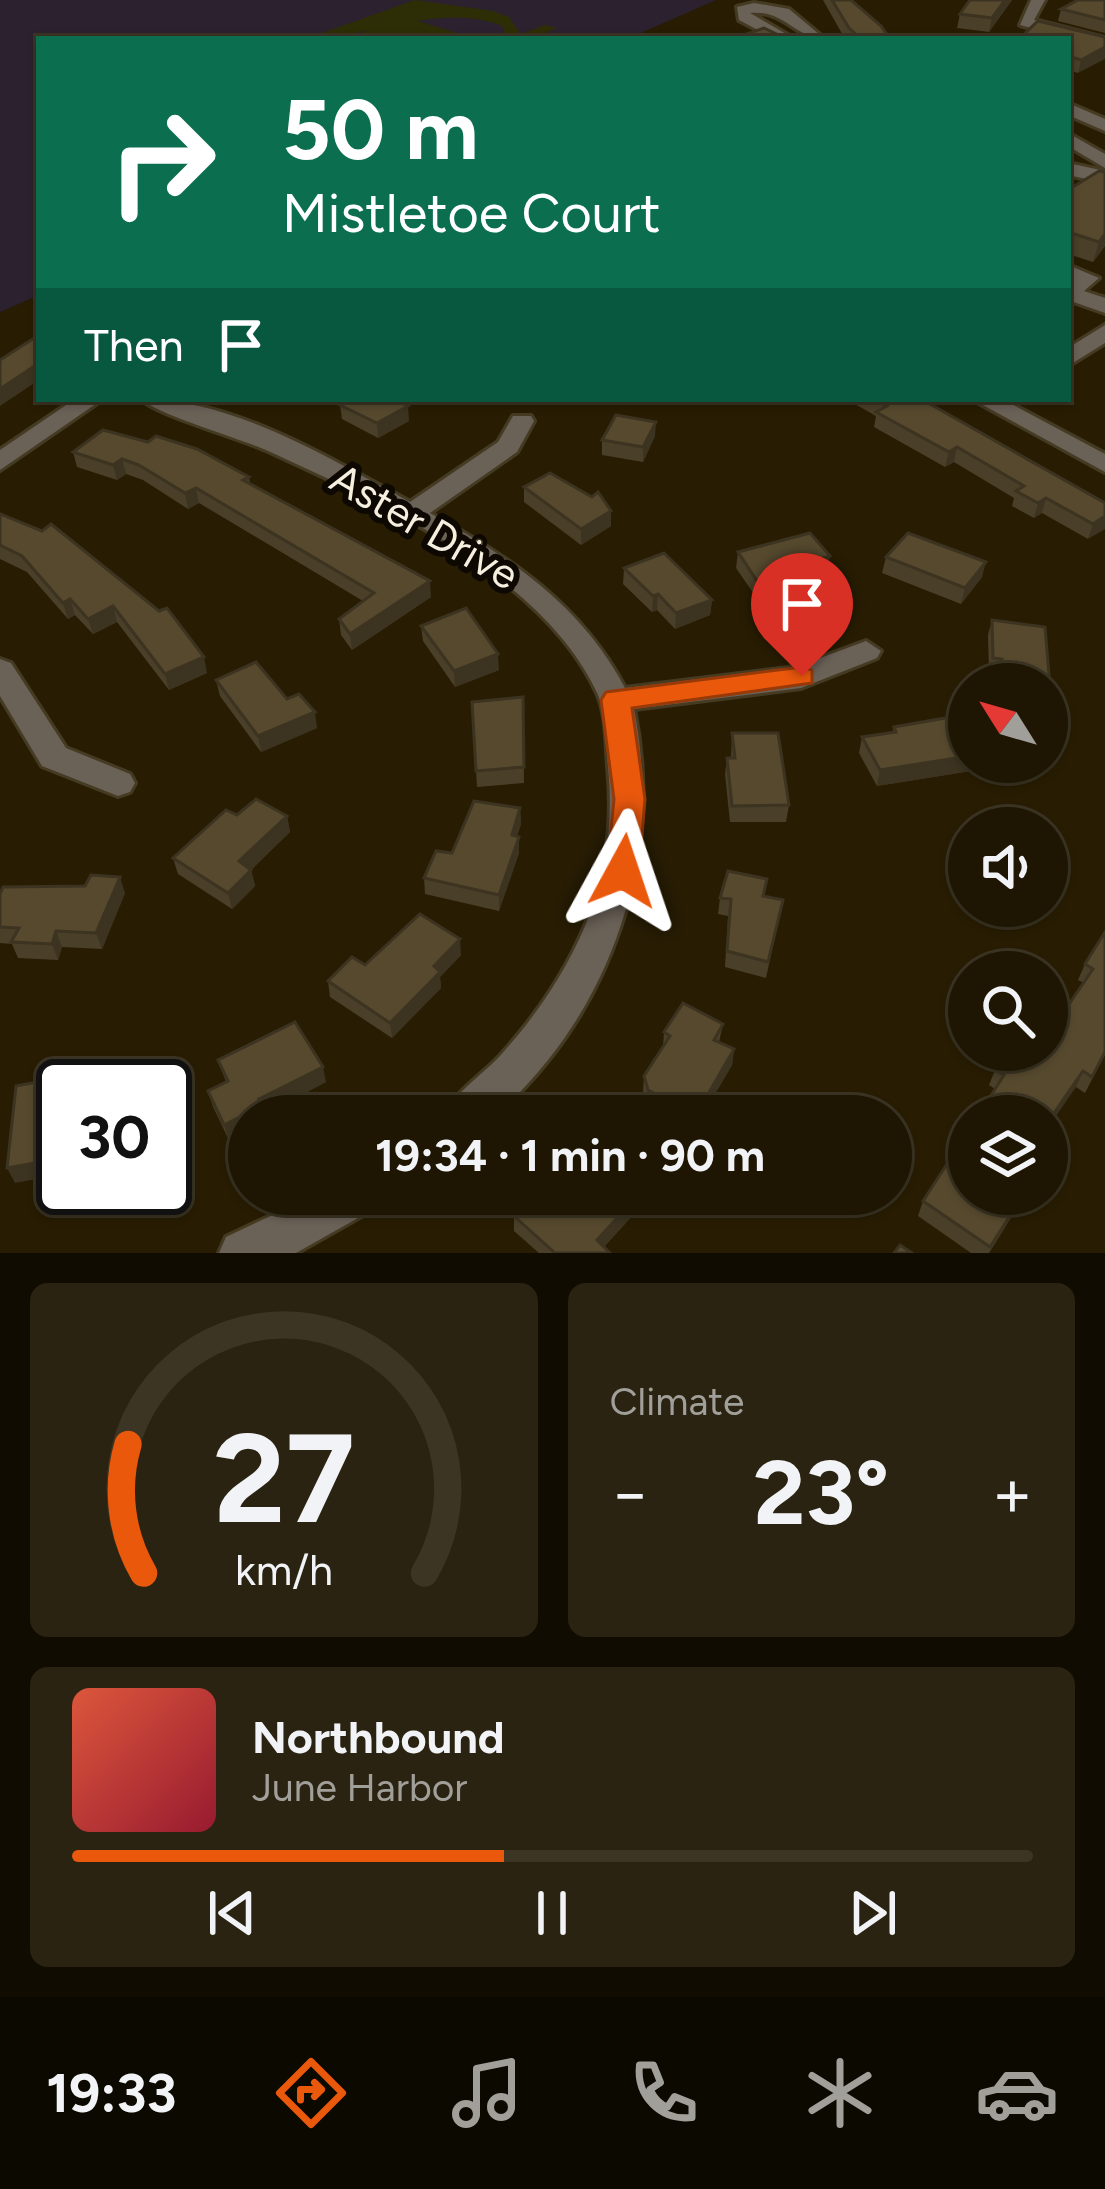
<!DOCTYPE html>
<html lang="en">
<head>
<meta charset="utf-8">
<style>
  body { margin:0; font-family:Figtree,sans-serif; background:#2b2311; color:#f1f3f6; height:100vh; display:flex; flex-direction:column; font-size:45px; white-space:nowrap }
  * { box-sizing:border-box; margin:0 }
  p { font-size:39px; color:#a19f99 }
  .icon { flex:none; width:66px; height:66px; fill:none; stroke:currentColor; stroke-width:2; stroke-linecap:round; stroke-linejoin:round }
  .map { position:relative; height:1253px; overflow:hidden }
  .details { display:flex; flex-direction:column; gap:30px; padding:30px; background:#100c01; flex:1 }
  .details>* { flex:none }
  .banner { position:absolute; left:36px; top:36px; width:1035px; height:366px; border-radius:0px; box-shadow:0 3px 9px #0004,0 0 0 3px #3c3524; background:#0b6e4f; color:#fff; overflow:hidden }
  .needle { width:78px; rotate:307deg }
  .fabs { position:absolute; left:948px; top:663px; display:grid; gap:24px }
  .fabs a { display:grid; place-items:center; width:120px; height:120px; border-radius:50%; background:#1e1602; box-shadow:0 3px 9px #0004,0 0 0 3px #3c3524; font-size:60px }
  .speed { position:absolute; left:36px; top:1059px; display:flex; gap:24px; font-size:60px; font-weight:700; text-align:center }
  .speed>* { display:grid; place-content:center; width:156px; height:156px; border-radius:50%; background:#1e1602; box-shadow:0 3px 9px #0004,0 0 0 3px #3c3524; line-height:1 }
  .speed .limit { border:6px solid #111; border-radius:18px; background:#fff; color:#111 }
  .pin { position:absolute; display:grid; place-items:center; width:102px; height:102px; color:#fff; margin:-123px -51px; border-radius:50% 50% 50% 0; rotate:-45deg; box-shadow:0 0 12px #0007 }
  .pin .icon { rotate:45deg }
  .me { position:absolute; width:132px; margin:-66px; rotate:5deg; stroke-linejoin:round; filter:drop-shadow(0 0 9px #0008) }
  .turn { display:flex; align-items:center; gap:42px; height:252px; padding:0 48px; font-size:54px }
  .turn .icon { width:156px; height:156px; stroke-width:2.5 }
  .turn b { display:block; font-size:84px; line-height:102px }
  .then { display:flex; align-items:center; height:114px; padding:0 48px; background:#0003; gap:24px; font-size:45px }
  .big { font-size:90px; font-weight:700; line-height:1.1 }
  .details .card { flex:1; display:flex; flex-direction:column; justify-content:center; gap:18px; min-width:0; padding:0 42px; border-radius:18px; background:#2b2311 }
  .details .dial { align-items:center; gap:0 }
  .dial svg { height:312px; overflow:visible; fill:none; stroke:#3c3524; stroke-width:7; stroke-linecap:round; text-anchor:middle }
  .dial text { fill:#f1f3f6; stroke:none }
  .song { display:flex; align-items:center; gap:36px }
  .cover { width:144px; height:144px; border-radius:18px; background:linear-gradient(135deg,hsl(10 70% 55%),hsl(350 70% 35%)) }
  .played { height:12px; border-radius:6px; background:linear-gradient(90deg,#ea580c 45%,#3c3524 45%) }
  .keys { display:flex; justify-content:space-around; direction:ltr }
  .heat { display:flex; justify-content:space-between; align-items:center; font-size:66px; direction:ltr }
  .details .tiles { flex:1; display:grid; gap:30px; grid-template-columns:1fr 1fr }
  .card:last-child { grid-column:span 2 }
  .trip { position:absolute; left:228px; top:1095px; width:684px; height:120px; border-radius:60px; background:#1e1602; box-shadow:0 3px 9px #0004,0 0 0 3px #3c3524; font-weight:700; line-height:120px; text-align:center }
  .tab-bar { display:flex; height:192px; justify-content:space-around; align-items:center; background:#0c0901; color:#a19f99 }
  .tab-bar .icon { width:84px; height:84px }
  .tab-bar .selected { color:#ea580c }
  .tab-bar b { font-size:54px; color:#f1f3f6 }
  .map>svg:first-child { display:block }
  .education { fill:#2c212f }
  .green { fill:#2d2e05 }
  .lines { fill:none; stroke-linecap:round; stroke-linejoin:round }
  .street-casing { stroke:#453a22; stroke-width:6 }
  .street { fill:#6a6157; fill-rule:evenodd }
  .wall { fill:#4a3f28 }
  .shaded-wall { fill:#3c3320 }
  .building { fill:#56492e; stroke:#3c3320; stroke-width:3 }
  .route { fill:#ea580c; stroke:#983908; stroke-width:3 }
  .labels { text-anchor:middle; stroke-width:12; stroke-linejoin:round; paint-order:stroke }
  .street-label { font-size:42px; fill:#f6eedf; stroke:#0d0801 }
</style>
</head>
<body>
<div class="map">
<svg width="1105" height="1253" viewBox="0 0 1105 1253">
  <rect width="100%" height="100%" fill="#281d03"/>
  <!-- education -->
  <path class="education" d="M0,0H716L627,39H39V295L0,312Z"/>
  <!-- green -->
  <g class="green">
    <path d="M415,0L493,11L509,17L521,34L545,25L557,28L530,39H502L504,27C445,0 367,39 305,39Z"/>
    <path d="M405,17L477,39H345Z"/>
  </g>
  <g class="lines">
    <!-- street casing -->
    <g class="street-casing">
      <g id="street">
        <path d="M1031,0H1045L1034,20L1105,38V48L1020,25Z"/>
        <path d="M754,3L789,9L825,39C796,39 784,9 750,13L795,39H775L739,20L737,7Z"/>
        <path d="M1068,103L1105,119V131L1068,115Z"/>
        <path d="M1068,133L1105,154V168L1068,146Z"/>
        <path d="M1068,163L1105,171V183L1068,175Z"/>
        <path d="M1068,265L1099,278L1084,291L1105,298V313L1068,300Z"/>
        <path d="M1105,325V343L1068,366V348Z"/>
        <path d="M75,399H103L0,470V450Z"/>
        <path d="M141,399C234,399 330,459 410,502L498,442L513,416H531L534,421L517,452L430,513C511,558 581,605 625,688L796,667L866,641L881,651L877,658L801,688L634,709C664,859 611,1013 495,1116H444C455,1092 481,1076 499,1057C538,1014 571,965 591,911C608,865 613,815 608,767C606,744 607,717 598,695C545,576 379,502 266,450C239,438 158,415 141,399Z"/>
        <path d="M972,399H1002L1105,454V472Z"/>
        <path d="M0,659L11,663L66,748L130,774L135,783L130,792L118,796L42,766L0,696Z"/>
        <path d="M317,1194H380L374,1209L296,1253H219L226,1237Z"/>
      </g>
    </g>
    <!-- street -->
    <use href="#street" class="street"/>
  </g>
  <!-- wall -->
  <g class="wall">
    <path d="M823,0H851L890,39H845Z"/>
    <path d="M970,0H1012L989,32L957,28L960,14Z"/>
    <path d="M1105,0V33L1058,21L1061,9Z"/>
    <path d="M1105,37L1078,73L1068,70V39Z"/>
    <path d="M1068,190L1105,246L1093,262L1068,254Z"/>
    <path d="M846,399H921L1105,503L1088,539L1042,513L1034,518L1012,506L1014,498L954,462L945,467L874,427L876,416Z"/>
    <path d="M340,405L409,421L378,438L342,419Z"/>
    <path d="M655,436L643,462L602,455V440Z"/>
    <path d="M73,452L249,477L250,484L431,597L352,650L341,635L339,619L363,601L199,503L188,509L143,480L126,474L117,480L77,467Z"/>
    <path d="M524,487L611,526L581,545L524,502Z"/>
    <path d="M0,514L207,673L169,690L117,622L93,634L75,615L68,619L27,572L0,559Z"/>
    <path d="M738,552L830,556L827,572L806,578L805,583L756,597L736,568Z"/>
    <path d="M886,557L982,577L961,604L882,573Z"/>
    <path d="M624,568L712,600L710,615L675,629L657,610L652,612L623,584Z"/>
    <path d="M992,620L1050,686L1047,694V684H998V675L989,673L988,635Z"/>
    <path d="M421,626L499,670L455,687L423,641Z"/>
    <path d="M216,680L287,699L317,728L261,752L220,696Z"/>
    <path d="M523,697L524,783L477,787L472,702Z"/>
    <path d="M894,727L969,762H974L971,771L877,786L859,753L862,737L892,733Z"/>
    <path d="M732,733L789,805L786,822H730L725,774L727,758H731Z"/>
    <path d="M520,808L521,824L517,836L519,837V853L499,911L425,894L424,878L452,853Z"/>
    <path d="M237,815L287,816L290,832L251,870L255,886L232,909L178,874L173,858Z"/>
    <path d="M125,893L102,949L62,947L58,960L18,958L12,944L0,943V894Z"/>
    <path d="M765,896L783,900L766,978L725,967L728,916L718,914L720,898Z"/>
    <path d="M1105,932V1054L1085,1093L1076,1087L995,1089L989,1085L995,1070L1063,1013L1084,983L1078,980L1085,964Z"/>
    <path d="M461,955L440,977L441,988L392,1038L330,997L328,981L365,965Z"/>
    <path d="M723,1024L719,1042L734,1049L732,1065L702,1116H666L647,1106L643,1092L644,1076L663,1047L664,1032Z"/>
    <path d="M218,1060L326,1082L265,1114L266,1116H249L229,1140L213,1107L208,1091L226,1082Z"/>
    <path d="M536,1194H652L604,1247L610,1253H539L514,1231V1216Z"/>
    <path d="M1022,1200L989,1253H971L918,1216L923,1201Z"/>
  </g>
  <!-- shaded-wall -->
  <g class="shaded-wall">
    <path d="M1005,0H1012L989,32L992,18Z"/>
    <path d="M1105,47V59L1078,73L1081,60Z"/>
    <path d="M1105,234V246L1093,262L1099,242Z"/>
    <path d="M39,363V380L0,406V389Z"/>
    <path d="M408,406L409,421L378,438L377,423Z"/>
    <path d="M656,422L655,436L643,462V447Z"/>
    <path d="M957,447L954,462L945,467L949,452Z"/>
    <path d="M122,459L126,474L117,480L113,465Z"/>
    <path d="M196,488L199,503L188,509L185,493Z"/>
    <path d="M1046,498L1042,513L1034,518L1038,503Z"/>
    <path d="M611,511V526L581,545V529Z"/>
    <path d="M1105,516V529L1088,539L1093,524Z"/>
    <path d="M830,556L827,572L806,578L805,583L756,597L757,581Z"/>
    <path d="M986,562L982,577L961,604L965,588Z"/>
    <path d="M430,581L431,597L352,650L350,634Z"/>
    <path d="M658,594L657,610L652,612L653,596Z"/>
    <path d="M70,599L75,615L68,619L63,603Z"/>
    <path d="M712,600L710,615L675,629L676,613Z"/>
    <path d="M113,606L117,622L93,634L88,619Z"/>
    <path d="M498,654L499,670L455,687L454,671Z"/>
    <path d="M204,657L207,673L169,690L165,674Z"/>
    <path d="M315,712L317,728L261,752L258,736Z"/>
    <path d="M969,756V762H974L971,771L877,786L880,770Z"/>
    <path d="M520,808L521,824L512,851V835Z"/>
    <path d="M287,816L290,832L243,877L239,861Z"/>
    <path d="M519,837V853L499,911V895Z"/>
    <path d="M251,870L255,886L232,909L228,893Z"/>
    <path d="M120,877L125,893L102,949L96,933Z"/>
    <path d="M56,931L62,947L58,960L52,944Z"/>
    <path d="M460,939L461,955L440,977L441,988L392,1038L390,1023L434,966Z"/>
    <path d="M734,1049L732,1065L702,1116H696Z"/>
    <path d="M323,1067L326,1082L265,1114L266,1116H249V1130L229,1140L224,1125L259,1099Z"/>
    <path d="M1083,1071L1076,1087L1047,1129V1123Z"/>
    <path d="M57,1078L63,1093L61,1114L54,1099Z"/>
    <path d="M63,1158V1174L15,1183L7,1168Z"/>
    <path d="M639,1194H652L598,1253L597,1240Z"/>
  </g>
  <!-- building -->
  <g class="building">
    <path d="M832,0H851L881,26L890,39H861L849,28Z"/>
    <path d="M970,0H1005L992,18L960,14Z"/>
    <path d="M1078,0H1105V20L1061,9Z"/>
    <path d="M1038,21L1105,37V47L1081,60L1068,56V39H1019Z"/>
    <path d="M764,28L787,39H732Z"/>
    <path d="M1099,171L1105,172V234L1099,242L1068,232V190Z"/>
    <path d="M39,335V363L0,389V360Z"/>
    <path d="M349,399H392L408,406L377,423L340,405Z"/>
    <path d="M874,399H921L1105,503V516L1093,524L1046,498L1038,503L1016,491L1024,486L957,447L949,452L876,412L887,406Z"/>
    <path d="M616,415L656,422L643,447L602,440Z"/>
    <path d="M103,430L148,442L156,436L197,449L249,477L243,480L430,581L350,634L339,619L374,593L196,488L185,493L139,465L122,459L113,465L73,452Z"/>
    <path d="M550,473L592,497L598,492L611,511L581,529L524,487Z"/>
    <path d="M0,514L42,531L51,524L159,611L167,608L204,657L165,674L113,606L88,619L70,599L63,603L22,556L0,545Z"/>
    <path d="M810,533L830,556L804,564L808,568L757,581L738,552Z"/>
    <path d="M908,533L986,562L965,588L886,557Z"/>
    <path d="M664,553L712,600L676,613L658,594L653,596L624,568Z"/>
    <path d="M466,608L498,654L454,671L421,626Z"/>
    <path d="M992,620L1045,627L1050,686L1047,684L1003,681L1002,659L993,658Z"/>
    <path d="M256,662L287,699L299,694L315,712L258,736L216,680Z"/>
    <path d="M523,697L524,767L476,771L472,702Z"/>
    <path d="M951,717L969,745V756L880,770L862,737L896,732L894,727Z"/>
    <path d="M732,733H778L789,805L732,806L727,758H735Z"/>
    <path d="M256,799L287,816L239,861L251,870L228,893L173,858L226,810L237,815Z"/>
    <path d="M474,801L520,808L512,835L519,837L499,895L424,878L436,851L452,853Z"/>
    <path d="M728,871L767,879L763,896L783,900L768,962L727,951L731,899L720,898Z"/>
    <path d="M91,875L120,877L96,933L56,931L52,944L11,942L19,928L0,927V894L3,887L85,886Z"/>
    <path d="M420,914L460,939L434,966L440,972L390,1023L328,981L352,957L365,965Z"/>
    <path d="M1105,932V1052L1092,1077L1083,1071L1047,1123V1116H978L1004,1075L995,1070L1007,1050H1047V1004L1063,1013L1093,969L1085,964Z"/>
    <path d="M683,1003L723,1024L714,1040L734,1049L696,1115L648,1090L644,1076L670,1036L664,1032Z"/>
    <path d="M295,1022L323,1067L259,1099L263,1105L224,1125L208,1091L228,1081L218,1060Z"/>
    <path d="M57,1078L54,1099L63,1097V1158L7,1168L16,1086Z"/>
    <path d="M969,1130V1194H1024L990,1247L923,1201Z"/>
    <path d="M536,1194H639L597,1240L610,1253H555L514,1216Z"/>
    <path d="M900,1245L912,1253H894Z"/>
  </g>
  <!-- route -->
  <path class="route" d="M802,667L812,670V683L632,708L645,799L639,871L623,884L612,880L607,871L614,799L601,700L606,692Z"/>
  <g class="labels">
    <!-- street labels -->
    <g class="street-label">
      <text transform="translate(425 526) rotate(30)" y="15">Aster Drive</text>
    </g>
  </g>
</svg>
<div class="fabs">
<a><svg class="needle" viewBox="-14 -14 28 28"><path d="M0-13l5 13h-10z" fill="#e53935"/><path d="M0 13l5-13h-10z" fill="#a19f99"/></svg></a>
<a><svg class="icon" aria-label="sound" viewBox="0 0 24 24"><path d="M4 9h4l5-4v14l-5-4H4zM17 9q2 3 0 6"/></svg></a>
<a><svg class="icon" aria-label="search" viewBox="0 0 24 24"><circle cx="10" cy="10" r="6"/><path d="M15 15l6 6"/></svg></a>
<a><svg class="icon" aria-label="layers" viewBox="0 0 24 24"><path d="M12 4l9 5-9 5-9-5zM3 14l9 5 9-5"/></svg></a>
</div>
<div class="speed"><div class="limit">30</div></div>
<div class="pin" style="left:802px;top:676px;background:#d93025"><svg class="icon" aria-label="arrive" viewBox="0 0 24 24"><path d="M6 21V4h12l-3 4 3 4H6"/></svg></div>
<svg class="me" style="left:623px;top:871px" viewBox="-20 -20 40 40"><path d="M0-17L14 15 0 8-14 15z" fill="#ea580c" stroke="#fff" stroke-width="4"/></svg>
<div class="trip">19:34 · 1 min · 90 m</div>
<div class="banner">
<div class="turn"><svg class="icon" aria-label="right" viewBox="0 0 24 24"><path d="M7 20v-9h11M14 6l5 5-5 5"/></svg><div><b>50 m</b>Mistletoe Court</div></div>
<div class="then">Then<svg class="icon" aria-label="arrive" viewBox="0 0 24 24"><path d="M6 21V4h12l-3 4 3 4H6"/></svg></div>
</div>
</div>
<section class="details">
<div class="tiles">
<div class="card dial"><svg viewBox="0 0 100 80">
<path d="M14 69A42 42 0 1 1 86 69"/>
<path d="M14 69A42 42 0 0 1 10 36" stroke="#ea580c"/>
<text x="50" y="56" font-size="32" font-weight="700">27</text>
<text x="50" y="72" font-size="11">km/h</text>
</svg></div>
<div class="card"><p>Climate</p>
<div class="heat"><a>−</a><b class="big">23°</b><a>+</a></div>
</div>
<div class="card">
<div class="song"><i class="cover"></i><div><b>Northbound</b><p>June Harbor</p></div></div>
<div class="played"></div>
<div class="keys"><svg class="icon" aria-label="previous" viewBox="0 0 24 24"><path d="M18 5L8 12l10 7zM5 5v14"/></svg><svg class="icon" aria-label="pause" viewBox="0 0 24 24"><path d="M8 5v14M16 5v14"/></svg><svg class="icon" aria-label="next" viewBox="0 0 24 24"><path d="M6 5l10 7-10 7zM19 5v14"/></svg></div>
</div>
</div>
</section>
<nav class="tab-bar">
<b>19:33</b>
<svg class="icon selected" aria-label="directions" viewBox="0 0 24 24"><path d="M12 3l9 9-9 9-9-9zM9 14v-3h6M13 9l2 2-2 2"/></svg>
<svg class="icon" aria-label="music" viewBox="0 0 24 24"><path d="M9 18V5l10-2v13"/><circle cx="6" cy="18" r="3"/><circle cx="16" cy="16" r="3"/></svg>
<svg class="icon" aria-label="phone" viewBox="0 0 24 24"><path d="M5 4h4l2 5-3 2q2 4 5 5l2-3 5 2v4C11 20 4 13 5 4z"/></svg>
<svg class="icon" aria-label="climate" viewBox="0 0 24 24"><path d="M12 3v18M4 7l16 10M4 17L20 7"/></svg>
<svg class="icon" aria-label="car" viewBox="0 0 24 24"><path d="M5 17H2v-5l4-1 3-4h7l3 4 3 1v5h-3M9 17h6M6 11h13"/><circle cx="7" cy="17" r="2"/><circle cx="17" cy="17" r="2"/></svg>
</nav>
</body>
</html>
